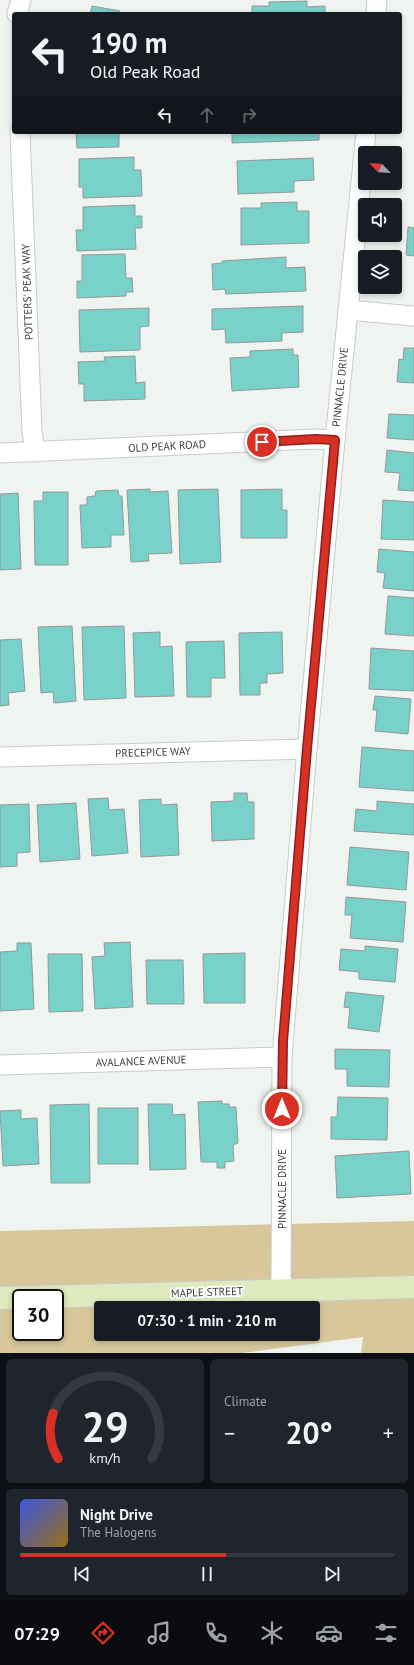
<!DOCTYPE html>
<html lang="en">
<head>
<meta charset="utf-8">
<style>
  body { margin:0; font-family:"PT Sans",sans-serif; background:#20242c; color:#f1f3f6; height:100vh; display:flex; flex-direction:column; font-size:15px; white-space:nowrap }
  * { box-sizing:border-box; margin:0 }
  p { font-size:13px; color:#9ea1a6 }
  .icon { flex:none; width:22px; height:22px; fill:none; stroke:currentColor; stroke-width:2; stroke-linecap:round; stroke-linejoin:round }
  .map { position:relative; height:1353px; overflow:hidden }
  .sheet { display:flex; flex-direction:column; gap:6px; padding:6px; background:#0d0f14; flex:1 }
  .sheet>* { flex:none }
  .top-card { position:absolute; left:12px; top:12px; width:390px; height:122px; border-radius:4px; box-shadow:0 2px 6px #0003; background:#171b24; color:#f1f3f6; overflow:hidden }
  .needle { width:26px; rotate:295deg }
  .tools { position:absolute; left:358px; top:146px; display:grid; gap:8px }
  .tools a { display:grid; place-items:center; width:44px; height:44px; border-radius:4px; background:#171b24; box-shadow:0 2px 6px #0003; font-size:20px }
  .speed { position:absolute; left:12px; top:1289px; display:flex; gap:8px; font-size:20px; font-weight:700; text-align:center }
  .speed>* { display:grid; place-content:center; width:52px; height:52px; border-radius:50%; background:#171b24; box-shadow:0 2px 6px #0003; line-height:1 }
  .speed .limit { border:2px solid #111; border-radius:6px; background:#fff; color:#111 }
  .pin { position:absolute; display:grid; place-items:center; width:34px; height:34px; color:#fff; margin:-17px; border:2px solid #fff; border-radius:50%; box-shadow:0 1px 4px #0007 }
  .me { position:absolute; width:44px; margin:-22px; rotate:0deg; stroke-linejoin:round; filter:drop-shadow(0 0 3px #0008) }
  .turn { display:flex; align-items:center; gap:14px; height:84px; padding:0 12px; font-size:18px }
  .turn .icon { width:52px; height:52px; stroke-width:2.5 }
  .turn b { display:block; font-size:28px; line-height:34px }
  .lanes { display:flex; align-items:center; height:38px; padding:0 12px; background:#0003; justify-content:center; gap:20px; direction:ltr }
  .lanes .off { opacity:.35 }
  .big { font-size:30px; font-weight:600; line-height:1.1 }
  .sheet .widget { flex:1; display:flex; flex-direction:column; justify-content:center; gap:6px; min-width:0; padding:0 14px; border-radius:6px; background:#20242c }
  .sheet .dial { align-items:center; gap:0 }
  .dial svg { height:104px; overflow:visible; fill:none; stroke:#363941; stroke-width:7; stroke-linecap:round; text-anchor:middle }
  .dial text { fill:#f1f3f6; stroke:none }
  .song { display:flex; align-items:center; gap:12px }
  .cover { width:48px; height:48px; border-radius:6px; background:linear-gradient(135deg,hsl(230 70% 55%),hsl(40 70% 35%)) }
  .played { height:4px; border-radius:2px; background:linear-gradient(90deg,#d93025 55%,#363941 55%) }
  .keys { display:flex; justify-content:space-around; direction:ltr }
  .heat { display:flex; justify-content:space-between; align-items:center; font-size:22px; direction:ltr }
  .sheet .tiles { flex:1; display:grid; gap:6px; grid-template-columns:1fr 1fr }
  .widget:last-child { grid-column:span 2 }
  .trip { position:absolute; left:94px; top:1301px; width:226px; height:40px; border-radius:4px; background:#171b24; box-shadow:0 2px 6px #0003; font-weight:600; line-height:40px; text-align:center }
  .tabs { display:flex; height:64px; justify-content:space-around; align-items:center; background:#090b0e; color:#9ea1a6 }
  .tabs .icon { width:28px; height:28px }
  .tabs .current { color:#d93025 }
  .tabs b { font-size:18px; color:#f1f3f6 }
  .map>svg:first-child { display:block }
  .green { fill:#d7c79a; fill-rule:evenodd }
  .building { fill:#79d2ca; stroke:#949898 }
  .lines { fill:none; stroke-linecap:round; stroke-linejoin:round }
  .street-casing { stroke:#c9ccca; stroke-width:21 }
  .secondary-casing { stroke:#c9ccca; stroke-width:24 }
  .street { stroke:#fff; stroke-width:19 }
  .secondary { stroke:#dee9bd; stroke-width:22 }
  .route-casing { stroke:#8d1f18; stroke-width:10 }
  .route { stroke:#d93025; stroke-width:7 }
  .labels { text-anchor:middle; stroke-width:4; stroke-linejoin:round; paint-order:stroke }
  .street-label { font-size:11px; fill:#3b3c3b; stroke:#fff }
</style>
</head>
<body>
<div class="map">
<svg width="414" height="1353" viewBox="0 0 414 1353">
  <rect width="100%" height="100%" fill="#f0f4f1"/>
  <!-- green -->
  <path class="green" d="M414,1221V1353H361L363,1337L242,1353H0V1231ZM21,1298H55V1332H21ZM101,1308H313V1334H101Z"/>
  <!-- building -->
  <g class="building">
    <path d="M307,1V7L325,6V14H252V6H269V2Z"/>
    <path d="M92,6L120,11L119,14H90Z"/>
    <path d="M76,132H119V147L77,148Z"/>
    <path d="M232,132H319V140L232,143Z"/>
    <path d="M134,157V170H141L142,196L83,198V187H79V159Z"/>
    <path d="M313,158L314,180L294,181V192L238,194L237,161Z"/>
    <path d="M297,202V211H309V243L241,245V208H261V203Z"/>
    <path d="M135,205V216H142V228H135L136,249L77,251L76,230H83V207Z"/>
    <path d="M408,227L414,228V256L406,255Z"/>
    <path d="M125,254L126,278H132L133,292H126V296L77,298V281H82V255Z"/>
    <path d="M286,257V268L305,267L306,291L226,294L225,289L213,290L212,264L222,263V261Z"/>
    <path d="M303,306V332L282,333V341L226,343L225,329L212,330V309Z"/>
    <path d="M149,308V326L140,327V350L80,352L79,310Z"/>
    <path d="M404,348H414V383L397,382L399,359L403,360Z"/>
    <path d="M293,349V355H298L299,387L232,391L230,358L250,357V351Z"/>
    <path d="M135,356L136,383L145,382V399L84,401V384H79L78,362L105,361L104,357Z"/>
    <path d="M389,414L414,415V440L387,438Z"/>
    <path d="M387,450L414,453V491L398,490L400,473L385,472Z"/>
    <path d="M150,489V492L168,491L172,553L148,554L149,561L131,562L127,490Z"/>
    <path d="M218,489L221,562L180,564L178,490Z"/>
    <path d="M282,489V510H287V538H241V490Z"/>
    <path d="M118,490L119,496H122L124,535H111V547L82,548L80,505H87V497L95,496L96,491Z"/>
    <path d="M43,492H68V565H35L34,501H43Z"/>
    <path d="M18,493L21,569L0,570V494Z"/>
    <path d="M383,500L414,502V540L381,539Z"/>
    <path d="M379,549L414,552V591L383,588L385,573L377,572Z"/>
    <path d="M388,596L414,598V636L385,634Z"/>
    <path d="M72,626L76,701L54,703L53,692L41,693L38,627Z"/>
    <path d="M124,626L126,698L84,700L82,627Z"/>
    <path d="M160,632V647L172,646L174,696L135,697L133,633Z"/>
    <path d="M282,632L283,673L267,674V683H260V695H240L239,633Z"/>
    <path d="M21,639L25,691L8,693L9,705L0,706V640Z"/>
    <path d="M224,641L225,678H211V697H187L186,642Z"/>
    <path d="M371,648L414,651V691L369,689Z"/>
    <path d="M375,696L411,699L408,734L375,731L377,710H373Z"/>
    <path d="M362,747L414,751V791L359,787Z"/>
    <path d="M234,793H247L248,802H254V839L212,841L211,802L234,801Z"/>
    <path d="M108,798L109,810L124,809L128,853L92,856L88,799Z"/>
    <path d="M161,799V805L177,804L179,855L141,857L139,800Z"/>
    <path d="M377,801L414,804V835L354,831L356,809L377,811Z"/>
    <path d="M76,803L80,859L40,862L37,805Z"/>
    <path d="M29,804L30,852L17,853V866L0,867V805Z"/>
    <path d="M350,847L409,852L406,890L347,885Z"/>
    <path d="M346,897L406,902L403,942L350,938L352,915H345Z"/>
    <path d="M130,942L133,1007L95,1009L92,957L105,956L104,943Z"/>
    <path d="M17,943H31L34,1009L0,1011V952L17,951Z"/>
    <path d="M365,946L398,949L395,982L359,979V972L339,970L341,949L365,951Z"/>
    <path d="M245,953V1003H204L203,954Z"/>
    <path d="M48,954H82L83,1011L49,1012Z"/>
    <path d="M146,960H183L184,1004H147Z"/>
    <path d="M346,992L384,996L379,1032L348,1028L350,1008L344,1007Z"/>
    <path d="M335,1049L390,1050L389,1087L347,1086V1069H335Z"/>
    <path d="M338,1097L388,1098L387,1140L331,1139V1117H337Z"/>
    <path d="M222,1101V1104H229V1107H236L238,1143L233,1145L234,1161L225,1162V1168H217V1162H201L198,1102Z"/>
    <path d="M89,1104L90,1183H51L50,1105Z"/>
    <path d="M148,1104H172L173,1115L185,1114L186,1169L150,1170Z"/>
    <rect x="98" y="1108" width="40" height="56"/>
    <path d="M21,1110V1119L37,1118L39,1164L3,1166L0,1111Z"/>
    <path d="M409,1151L411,1194L337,1198L335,1156Z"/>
  </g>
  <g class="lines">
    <!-- street casing -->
    <g class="street-casing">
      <g id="street">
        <path d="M17,14L21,0"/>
        <path d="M376,14L377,0"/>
        <path d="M20,132L32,431L35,452"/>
        <path d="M348,310L414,316"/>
        <path d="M0,453L316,439L335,440"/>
        <path d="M0,757L307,749"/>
        <path d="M0,1065L282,1057"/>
        <path d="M281,1290L282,1057L307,749L335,440L366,132"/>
      </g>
    </g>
    <!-- secondary casing -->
    <g class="secondary-casing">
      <path id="secondary" d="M0,1298L414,1287"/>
    </g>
    <!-- street -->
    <use href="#street" class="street"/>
    <!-- secondary -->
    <use href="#secondary" class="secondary"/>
  </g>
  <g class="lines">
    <!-- route casing -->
    <g class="route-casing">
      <path id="route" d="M262,442L316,439L335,440L307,749L283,1041L282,1109"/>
    </g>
    <!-- route -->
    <use href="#route" class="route"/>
  </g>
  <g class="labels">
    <!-- street labels -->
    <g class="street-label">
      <text transform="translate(27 292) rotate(-92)" y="4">POTTERS' PEAK WAY</text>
      <text transform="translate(340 387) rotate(-84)" y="4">PINNACLE DRIVE</text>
      <text transform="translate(167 446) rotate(-3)" y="4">OLD PEAK ROAD</text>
      <text transform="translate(153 752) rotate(-2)" y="4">PRECEPICE WAY</text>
      <text transform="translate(141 1061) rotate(-2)" y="4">AVALANCE AVENUE</text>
      <text transform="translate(282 1189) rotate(-90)" y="4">PINNACLE DRIVE</text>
      <text transform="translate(207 1292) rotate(-2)" y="4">MAPLE STREET</text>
    </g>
  </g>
</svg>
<div class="tools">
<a><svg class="needle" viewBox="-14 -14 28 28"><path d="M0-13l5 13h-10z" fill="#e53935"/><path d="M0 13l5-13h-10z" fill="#9ea1a6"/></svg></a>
<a><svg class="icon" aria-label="sound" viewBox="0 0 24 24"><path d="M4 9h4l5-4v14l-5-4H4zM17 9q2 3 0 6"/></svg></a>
<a><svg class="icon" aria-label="layers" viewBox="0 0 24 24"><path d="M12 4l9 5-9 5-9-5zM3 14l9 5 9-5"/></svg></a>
</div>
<div class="speed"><div class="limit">30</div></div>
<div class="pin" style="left:262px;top:442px;background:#d93025"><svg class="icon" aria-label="arrive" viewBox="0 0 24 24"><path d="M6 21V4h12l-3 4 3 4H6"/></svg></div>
<svg class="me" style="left:282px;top:1109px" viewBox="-20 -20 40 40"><circle r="17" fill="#d93025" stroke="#fff" stroke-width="3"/><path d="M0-11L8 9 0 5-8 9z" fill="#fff"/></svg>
<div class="trip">07:30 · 1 min · 210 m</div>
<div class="top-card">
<div class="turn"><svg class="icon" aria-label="left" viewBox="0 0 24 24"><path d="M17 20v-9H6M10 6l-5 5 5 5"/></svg><div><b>190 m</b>Old Peak Road</div></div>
<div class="lanes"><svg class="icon" aria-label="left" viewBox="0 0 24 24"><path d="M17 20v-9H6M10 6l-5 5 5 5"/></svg><svg class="icon off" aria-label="ahead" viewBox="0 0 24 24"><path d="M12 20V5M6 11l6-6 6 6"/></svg><svg class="icon off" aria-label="right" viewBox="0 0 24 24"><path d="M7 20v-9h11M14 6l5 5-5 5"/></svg></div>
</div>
</div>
<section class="sheet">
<div class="tiles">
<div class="widget dial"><svg viewBox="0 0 100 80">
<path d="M14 69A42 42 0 1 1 86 69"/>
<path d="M14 69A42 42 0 0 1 10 34" stroke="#d93025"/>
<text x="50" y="56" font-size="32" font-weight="700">29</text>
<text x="50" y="72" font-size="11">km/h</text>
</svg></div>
<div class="widget"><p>Climate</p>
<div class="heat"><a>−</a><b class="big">20°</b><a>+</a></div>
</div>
<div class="widget">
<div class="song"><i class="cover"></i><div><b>Night Drive</b><p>The Halogens</p></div></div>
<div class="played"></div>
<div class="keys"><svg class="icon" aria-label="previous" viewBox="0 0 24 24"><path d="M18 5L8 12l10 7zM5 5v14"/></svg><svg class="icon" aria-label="pause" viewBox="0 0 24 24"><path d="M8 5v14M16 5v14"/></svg><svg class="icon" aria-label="next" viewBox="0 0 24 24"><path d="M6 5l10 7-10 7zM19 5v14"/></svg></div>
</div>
</div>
</section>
<nav class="tabs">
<b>07:29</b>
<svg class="icon current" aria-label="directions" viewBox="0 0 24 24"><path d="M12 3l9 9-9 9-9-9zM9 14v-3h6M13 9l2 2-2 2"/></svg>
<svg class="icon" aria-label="music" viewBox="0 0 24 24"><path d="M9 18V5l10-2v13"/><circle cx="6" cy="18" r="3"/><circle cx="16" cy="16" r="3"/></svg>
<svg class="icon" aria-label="phone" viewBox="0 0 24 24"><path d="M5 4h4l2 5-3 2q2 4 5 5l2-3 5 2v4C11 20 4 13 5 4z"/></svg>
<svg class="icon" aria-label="climate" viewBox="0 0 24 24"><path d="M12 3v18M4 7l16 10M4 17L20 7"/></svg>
<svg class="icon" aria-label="car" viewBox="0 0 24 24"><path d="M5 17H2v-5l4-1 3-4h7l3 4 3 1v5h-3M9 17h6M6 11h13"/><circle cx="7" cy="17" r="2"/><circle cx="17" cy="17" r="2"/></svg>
<svg class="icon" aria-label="filters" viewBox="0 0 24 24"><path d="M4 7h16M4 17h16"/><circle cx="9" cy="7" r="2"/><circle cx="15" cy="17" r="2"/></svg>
</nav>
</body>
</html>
